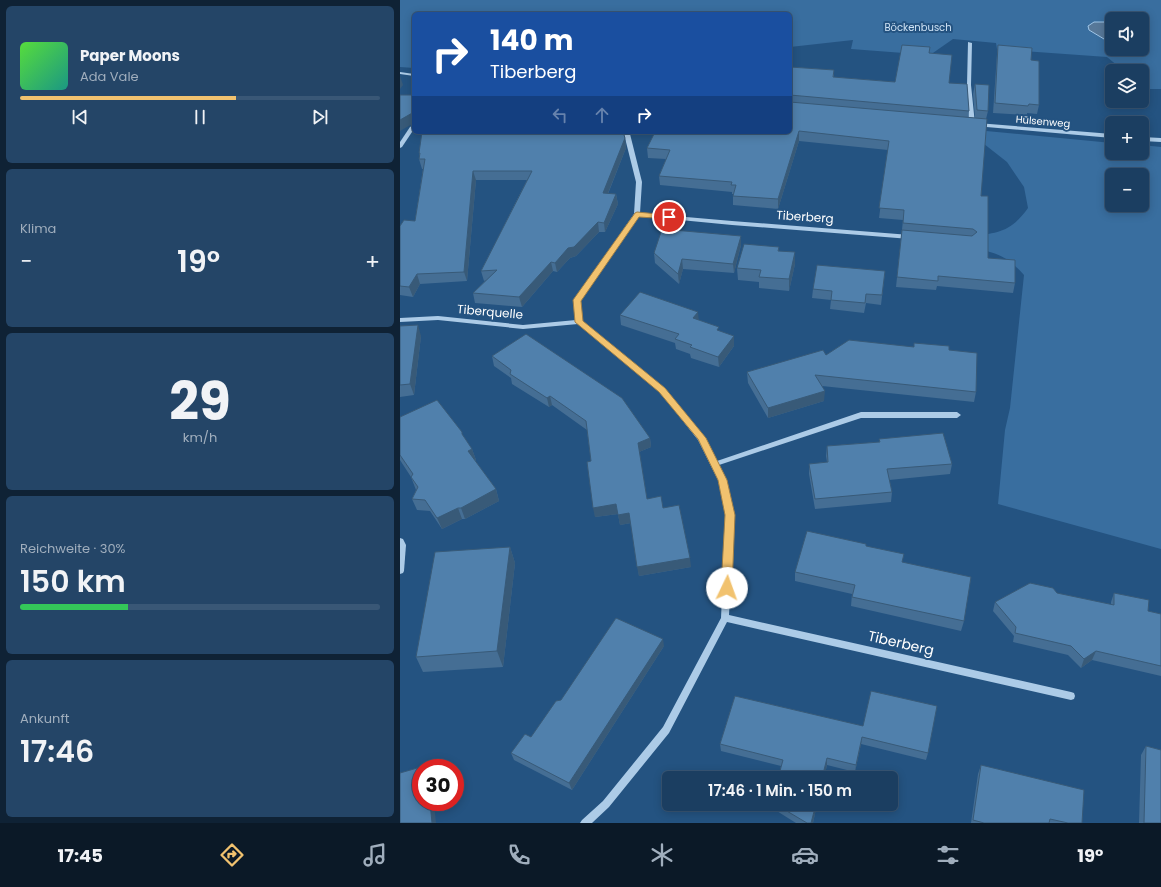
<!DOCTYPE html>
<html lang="de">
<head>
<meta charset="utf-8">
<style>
  body { margin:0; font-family:Poppins,sans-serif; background:#244567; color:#f1f3f6; height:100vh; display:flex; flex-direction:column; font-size:15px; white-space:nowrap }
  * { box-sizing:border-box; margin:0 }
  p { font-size:13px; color:#a0aebd }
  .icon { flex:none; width:22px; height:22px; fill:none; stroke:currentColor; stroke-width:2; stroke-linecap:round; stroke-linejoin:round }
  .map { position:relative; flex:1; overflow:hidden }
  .sheet { display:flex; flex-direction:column; gap:6px; padding:6px; background:#0f2235; width:400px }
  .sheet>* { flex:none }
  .hud { position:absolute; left:12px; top:12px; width:380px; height:122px; border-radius:6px; box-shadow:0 2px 10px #0003,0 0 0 1px #395776; background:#1a4fa0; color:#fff; overflow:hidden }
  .tools { position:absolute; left:705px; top:12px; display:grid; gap:8px }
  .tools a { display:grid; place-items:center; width:44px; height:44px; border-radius:6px; background:#1b3e61; box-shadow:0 2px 10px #0003,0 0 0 1px #395776; font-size:20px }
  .speed { position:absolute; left:12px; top:759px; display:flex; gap:8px; font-size:20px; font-weight:700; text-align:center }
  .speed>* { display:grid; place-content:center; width:52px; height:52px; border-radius:50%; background:#1b3e61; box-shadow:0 2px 10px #0003,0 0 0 1px #395776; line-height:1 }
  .speed .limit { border:6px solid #d22; background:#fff; color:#111 }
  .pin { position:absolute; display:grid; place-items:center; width:34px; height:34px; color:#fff; margin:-17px; border:2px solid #fff; border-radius:50%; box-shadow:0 1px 4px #0007 }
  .me { position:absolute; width:44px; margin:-22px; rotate:3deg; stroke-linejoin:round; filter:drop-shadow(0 0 3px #0008) }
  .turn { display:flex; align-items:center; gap:14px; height:84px; padding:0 12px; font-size:18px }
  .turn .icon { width:52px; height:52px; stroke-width:2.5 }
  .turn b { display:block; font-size:28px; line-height:34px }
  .lanes { display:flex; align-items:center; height:38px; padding:0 12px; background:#0003; justify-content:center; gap:20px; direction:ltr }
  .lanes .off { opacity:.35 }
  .big { font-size:30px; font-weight:600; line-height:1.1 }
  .sheet .widget { flex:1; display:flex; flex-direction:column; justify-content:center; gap:6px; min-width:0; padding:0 14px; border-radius:6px; background:#244567 }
  .sheet .dial { align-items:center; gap:0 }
  .dial b { font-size:52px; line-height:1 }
  .song { display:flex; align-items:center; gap:12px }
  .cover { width:48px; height:48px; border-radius:6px; background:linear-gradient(135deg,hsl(110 70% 55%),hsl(170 70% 35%)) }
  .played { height:4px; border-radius:2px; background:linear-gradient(90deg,#f1c26f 60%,#395776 60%) }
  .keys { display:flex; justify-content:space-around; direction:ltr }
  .heat { display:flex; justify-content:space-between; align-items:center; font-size:22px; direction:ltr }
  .charge { height:6px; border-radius:3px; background:linear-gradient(90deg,#34c759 30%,#395776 0) }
  .trip { position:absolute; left:262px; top:771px; width:236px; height:40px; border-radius:6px; background:#1b3e61; box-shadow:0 2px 10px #0003,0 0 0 1px #395776; font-weight:600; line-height:40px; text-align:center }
  .menu { display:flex; height:64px; justify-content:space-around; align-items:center; background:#0b1927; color:#a0aebd }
  .menu .icon { width:28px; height:28px }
  .menu .on { color:#f1c26f }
  .menu b { font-size:18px; color:#f1f3f6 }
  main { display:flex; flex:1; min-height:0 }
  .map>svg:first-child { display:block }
  .green { fill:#396e9f; fill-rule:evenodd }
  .water { fill:#577899; stroke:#a0c6e8 }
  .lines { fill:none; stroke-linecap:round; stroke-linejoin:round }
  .minor { fill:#accbe7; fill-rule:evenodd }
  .wall { fill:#456e94 }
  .shaded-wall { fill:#385a78 }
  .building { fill:#5080ac; stroke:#385a78 }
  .route { fill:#f1c26f; stroke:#9d7e48 }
  .labels { text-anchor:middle; stroke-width:4; stroke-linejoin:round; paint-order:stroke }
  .far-park-label { font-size:10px; fill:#cfe3f5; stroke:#245381 }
  .far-street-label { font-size:10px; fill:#fff; stroke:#245381 }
  .street-label { font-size:12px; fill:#fff; stroke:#245381 }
  .near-street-label { font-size:14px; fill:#fff; stroke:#245381 }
</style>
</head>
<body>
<main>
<section class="sheet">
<div class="widget">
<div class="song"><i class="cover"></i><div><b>Paper Moons</b><p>Ada Vale</p></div></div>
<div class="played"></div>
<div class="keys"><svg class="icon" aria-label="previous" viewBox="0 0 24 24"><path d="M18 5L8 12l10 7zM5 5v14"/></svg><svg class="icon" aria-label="pause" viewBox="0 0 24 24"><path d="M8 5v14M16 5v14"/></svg><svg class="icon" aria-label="next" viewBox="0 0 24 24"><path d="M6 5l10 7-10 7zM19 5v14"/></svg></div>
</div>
<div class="widget"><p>Klima</p>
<div class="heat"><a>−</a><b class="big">19°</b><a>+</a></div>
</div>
<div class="widget dial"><b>29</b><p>km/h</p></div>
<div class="widget"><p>Reichweite · 30%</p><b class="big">150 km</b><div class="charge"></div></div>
<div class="widget"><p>Ankunft</p><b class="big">17:46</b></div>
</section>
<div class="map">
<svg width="761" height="823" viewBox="0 0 761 823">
  <rect width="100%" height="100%" fill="#245381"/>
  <!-- green -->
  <g class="green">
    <path d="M0,0H761V89H746L742,86V71H724L707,57L597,49L596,43L553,39L530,55L451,49L453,40L390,47V14H14V68L0,67ZM712,19H742V49H712Z"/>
    <path d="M565,129L712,143V153H742V145L761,147V549L598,504L605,430L610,408L624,275C606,255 597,253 572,248L570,237C598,232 610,233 628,208L624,187L607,162ZM712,175H742V205H712Z"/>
  </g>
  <!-- water -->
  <path class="water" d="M694,22H712V40L704,39L689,30L688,26Z"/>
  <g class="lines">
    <!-- minor -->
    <g class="minor">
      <path d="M568,42L572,43L571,85L575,124L572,126L569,124L567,85Z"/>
      <path d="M0,72L14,74V76L0,74Z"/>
      <path d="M577,123L712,134V138L575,126V124Z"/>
      <path d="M12,126L14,127V129L2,147L0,148V142L10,127Z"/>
      <path d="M226,132H232L230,134L242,182L240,213L332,221L510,235L513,237L510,239L332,225L239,216L180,301L182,321L264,388L304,436L317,461L461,412H557L561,415L557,418H461L319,465L326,480L334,515L329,615L671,692L674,693L675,696L674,699L671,700L327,622L269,733L209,807L192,823H180L182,820L203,801L263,727L321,618L326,515L318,480L298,440L260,392L178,324L123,329L38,320L0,322V318L38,316L123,325L176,320L174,301L234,214L236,182L224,134Z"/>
      <path d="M742,137L761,138V142L742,141Z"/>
      <path d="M0,538L3,539L6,545L4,571L3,573L0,574Z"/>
    </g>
  </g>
  <!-- wall -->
  <g class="wall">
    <path d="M598,45L631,60L639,105L637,114L627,113V115L593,113L597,54Z"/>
    <path d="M529,53L549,83L569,111L568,117L575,118L573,94L575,84L588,111L586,119L581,196L588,258L615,283L613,293L537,286L536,290L496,287L503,220L479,218L488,150L399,141L378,209L333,205V194H332V192L260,185L259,176L266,159L248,158L247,148L390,67L434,70V77L495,82Z"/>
    <path d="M225,138L226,148L208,194H216L218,204L205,232H199L176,256L170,258L157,272L153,271L122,307L75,303L73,293L86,280L84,281L81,271L127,180H76L67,281L20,284L13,297L0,295V226L15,221L23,169H22L19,159L20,157L19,153Z"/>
    <path d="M341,245L334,273L283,269L279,284L255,263L254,253Z"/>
    <path d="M379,247V251L395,264L389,291L359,288V282L338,280L337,268Z"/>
    <path d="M485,271L481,305L466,303L464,313L430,309L431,300L412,298L413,289Z"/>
    <path d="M220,315L299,320L320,331L334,346L319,367L291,358L290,354L276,349L275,343L221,325Z"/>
    <path d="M0,326L21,336L14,395L0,397Z"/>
    <path d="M514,347L549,350L576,392L574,402L422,386L424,401L368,418L348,383L347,372L426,355Z"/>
    <path d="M92,356L250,438L251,447L239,452L247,499L263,508L291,567L239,576L231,523L220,525L218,514L195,517L191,461L187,430L152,405L149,407L112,384L111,378L94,366Z"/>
    <path d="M0,417L64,437L72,449L76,460L75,461L96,489L99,501L65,519H62L42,529L30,511L17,510L12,499L16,490L11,477L0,460Z"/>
    <path d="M479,439L552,464L550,474L489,480L492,492L491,502L415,509L409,474V464L427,462L426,456L427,446L479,442Z"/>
    <path d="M466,544V546L503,563L564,621L561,631L451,606L452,594L395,581V572Z"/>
    <path d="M110,547L115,563L103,667L23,672L16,657Z"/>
    <path d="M714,593L748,611L761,614V676L692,660L681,668L668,655L613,642L614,636L593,611L595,602L711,605V602Z"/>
    <path d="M264,646L172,790L114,760L111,753L131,737L161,700Z"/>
    <path d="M335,696L528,753L526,760L461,744L455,772L427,765L424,778H378L381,766L321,751L320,744Z"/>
    <path d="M746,746L761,823H739L741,755Z"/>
    <path d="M581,765L682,823H571L578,774Z"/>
    <path d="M372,804H417L413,823H396L372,808Z"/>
  </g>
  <!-- shaded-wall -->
  <g class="shaded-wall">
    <path d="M0,76L3,85L0,89Z"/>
    <path d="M14,112V123L0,131V120Z"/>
    <path d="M399,131V141L378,209V199Z"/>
    <path d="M225,138L226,148L204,203L203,193Z"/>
    <path d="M73,171L76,180L67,281L64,272Z"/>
    <path d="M216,194L218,204L205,232L204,223Z"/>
    <path d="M198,222L199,232L176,256L170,258L157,272L155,263L168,248Z"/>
    <path d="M341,236V245L334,273L333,264Z"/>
    <path d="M395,252V264L389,291V279Z"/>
    <path d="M282,259L283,269L279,284L278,274Z"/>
    <path d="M151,262L153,271L122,307L119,297Z"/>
    <path d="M17,274L20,284L13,297L9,287Z"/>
    <path d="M298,312L299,322L293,318Z"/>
    <path d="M18,325L21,336L14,395L10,384Z"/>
    <path d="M334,336V346L319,367L318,357Z"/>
    <path d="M425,391L424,401L368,418V408Z"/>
    <path d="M150,396L152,405L149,407L147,398Z"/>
    <path d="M250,438L251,447L239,452L238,443Z"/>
    <path d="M72,449L76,460L71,463L68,451Z"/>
    <path d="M96,489L99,501L65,519L61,508Z"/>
    <path d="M216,504L218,514L195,517L193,508Z"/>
    <path d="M58,508L62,519L42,529L37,518Z"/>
    <path d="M229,513L231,523L220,525L218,515Z"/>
    <path d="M110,547L115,563L103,667L97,651Z"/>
    <path d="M290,558L291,567L239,576L237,567Z"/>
    <path d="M263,639L264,646L172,790L169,783Z"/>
    <path d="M696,651L692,660L681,668L684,659Z"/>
    <path d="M462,737L461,744L455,772L456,765Z"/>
    <path d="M427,758V765L424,778H422Z"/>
    <path d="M38,762L41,768H39Z"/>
    <path d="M30,802H37L34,803L36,823H32Z"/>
    <path d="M416,804H417L413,823H411Z"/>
  </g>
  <!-- building -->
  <g class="building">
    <path d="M502,45L530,47L529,53L552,55L549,83L567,84L569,111L390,95V96V67L434,70L433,77L495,82Z"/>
    <path d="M598,45L632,48L631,60L639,61V105L629,104L628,106L595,103Z"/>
    <path d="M575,84L589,85L588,111L577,110Z"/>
    <path d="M0,95H14V112L0,120Z"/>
    <path d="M390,102L587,119L581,196H588V258L615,260V283L538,276V281L497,277L502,230L572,236L577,232L573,229L503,223L504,210L479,208L489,141L399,131L378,199L333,196L336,185H331L332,182L259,176L270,150L247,148L255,132H390Z"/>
    <path d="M22,132H223L225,138L203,193L216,194L204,223L198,222L174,247L168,248L155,263L151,262L119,297L73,293L97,270L81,271L132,171H73L64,272L17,274L9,287L0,286V226L4,220L15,221L25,159H19L20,153H19Z"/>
    <path d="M262,229L341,236L333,264L282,259L278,274L254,253Z"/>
    <path d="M344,244L379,247L378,251L395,252L389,279L359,277L361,270L337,268Z"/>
    <path d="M417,265L485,271L482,295L466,294L465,303L431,300L432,291L413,289Z"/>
    <path d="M240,292L298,312L293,318L319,327L317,330L334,336L318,357L290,347L292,345L275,339L279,334L220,315Z"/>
    <path d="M18,325L10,384L0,385V326Z"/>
    <path d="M126,334L222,398L250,438L238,443L247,499L261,496L263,508L279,505L290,558L237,567L229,513L218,515L216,504L193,508L187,462L191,461L186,421L150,396L147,398L110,374L111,370L92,356Z"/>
    <path d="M449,340L514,347V343L549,346V350L577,353L576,392L415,375L425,391L368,408L347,372L423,350L426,355Z"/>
    <path d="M37,400L62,432V434L72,449L68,451L96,489L61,508H58L37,518L25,500L12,499L18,487L11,477L13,474L0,455V417Z"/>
    <path d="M543,433L552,464L487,469L492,492L415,499L409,464L428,462L427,446L480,442L479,439Z"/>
    <path d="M407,531L466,544V546L504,554L502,562L571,577L564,621L452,597L455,585L395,572Z"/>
    <path d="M110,547L97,651L16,657L35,552Z"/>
    <path d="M630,583L653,588L657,593L714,605V593L749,600L748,611L761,614V666L696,651L684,659L671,646L615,633L616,627L595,602Z"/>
    <path d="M216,618L263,639L169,783L111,753L125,734L131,737L156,701L161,700Z"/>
    <path d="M471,691L537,706L528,753L462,737L456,765L427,758L422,778H378L383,760L320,744L335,696L463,726Z"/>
    <path d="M746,746L761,750V823H744Z"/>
    <path d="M38,762L39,768H21V802H30L32,823H0V773Z"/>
    <path d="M581,765L684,790L682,823H668L650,819L649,823H584L573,820Z"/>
    <path d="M375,804H416L411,823H407Z"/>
  </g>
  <!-- route -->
  <path class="route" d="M237,212L269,215L273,217L269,219L239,217L181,301L183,321L265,388L306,438L327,480L335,515L332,588L330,591L327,593L323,591L321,588L325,515L318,480L298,439L259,392L175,322L173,300L235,213Z"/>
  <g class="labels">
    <!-- far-park labels -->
    <g class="far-park-label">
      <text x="518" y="31">Böckenbusch</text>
    </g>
    <!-- far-street labels -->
    <g class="far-street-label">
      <text transform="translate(643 121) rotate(5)" y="4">Hülsenweg</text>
    </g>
    <!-- street labels -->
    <g class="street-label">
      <text transform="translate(405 217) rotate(4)" y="4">Tiberberg</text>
      <text transform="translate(90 312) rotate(5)" y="4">Tiberquelle</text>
    </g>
    <!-- near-street labels -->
    <g class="near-street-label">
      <text transform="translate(501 643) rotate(13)" y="5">Tiberberg</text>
    </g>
  </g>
</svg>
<div class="tools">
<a><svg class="icon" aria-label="sound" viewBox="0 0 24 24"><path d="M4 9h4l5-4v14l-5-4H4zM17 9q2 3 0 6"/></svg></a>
<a><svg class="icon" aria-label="layers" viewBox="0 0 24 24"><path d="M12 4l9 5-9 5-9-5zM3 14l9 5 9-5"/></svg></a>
<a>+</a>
<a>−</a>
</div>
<div class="speed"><div class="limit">30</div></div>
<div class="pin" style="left:269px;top:217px;background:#d93025"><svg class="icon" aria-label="arrive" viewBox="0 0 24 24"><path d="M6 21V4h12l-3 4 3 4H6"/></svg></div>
<svg class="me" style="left:327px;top:588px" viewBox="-20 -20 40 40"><circle r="19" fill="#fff"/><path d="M0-13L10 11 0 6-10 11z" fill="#f1c26f"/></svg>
<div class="trip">17:46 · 1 Min. · 150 m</div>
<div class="hud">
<div class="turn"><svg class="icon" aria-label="right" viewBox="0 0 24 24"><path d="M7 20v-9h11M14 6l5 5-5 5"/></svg><div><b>140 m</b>Tiberberg</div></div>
<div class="lanes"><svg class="icon off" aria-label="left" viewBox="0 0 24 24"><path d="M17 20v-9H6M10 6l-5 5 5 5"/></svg><svg class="icon off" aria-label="ahead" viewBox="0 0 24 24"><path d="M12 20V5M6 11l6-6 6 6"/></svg><svg class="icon" aria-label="right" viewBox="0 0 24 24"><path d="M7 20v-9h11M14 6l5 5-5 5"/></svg></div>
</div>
</div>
</main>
<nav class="menu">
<b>17:45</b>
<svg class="icon on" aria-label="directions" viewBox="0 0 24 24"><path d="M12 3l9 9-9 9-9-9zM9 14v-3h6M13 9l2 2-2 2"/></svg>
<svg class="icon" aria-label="music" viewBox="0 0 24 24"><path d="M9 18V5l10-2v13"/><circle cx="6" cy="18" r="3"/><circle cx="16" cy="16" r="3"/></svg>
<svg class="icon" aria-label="phone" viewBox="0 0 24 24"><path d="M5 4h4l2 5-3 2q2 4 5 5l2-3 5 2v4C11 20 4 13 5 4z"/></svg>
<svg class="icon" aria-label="climate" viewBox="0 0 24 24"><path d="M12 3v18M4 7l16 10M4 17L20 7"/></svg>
<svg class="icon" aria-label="car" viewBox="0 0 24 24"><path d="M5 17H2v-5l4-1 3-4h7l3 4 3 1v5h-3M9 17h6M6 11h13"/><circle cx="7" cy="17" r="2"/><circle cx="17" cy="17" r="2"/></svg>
<svg class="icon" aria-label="filters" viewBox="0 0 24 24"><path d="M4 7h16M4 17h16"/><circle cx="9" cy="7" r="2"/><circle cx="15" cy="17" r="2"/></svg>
<b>19°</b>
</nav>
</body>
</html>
